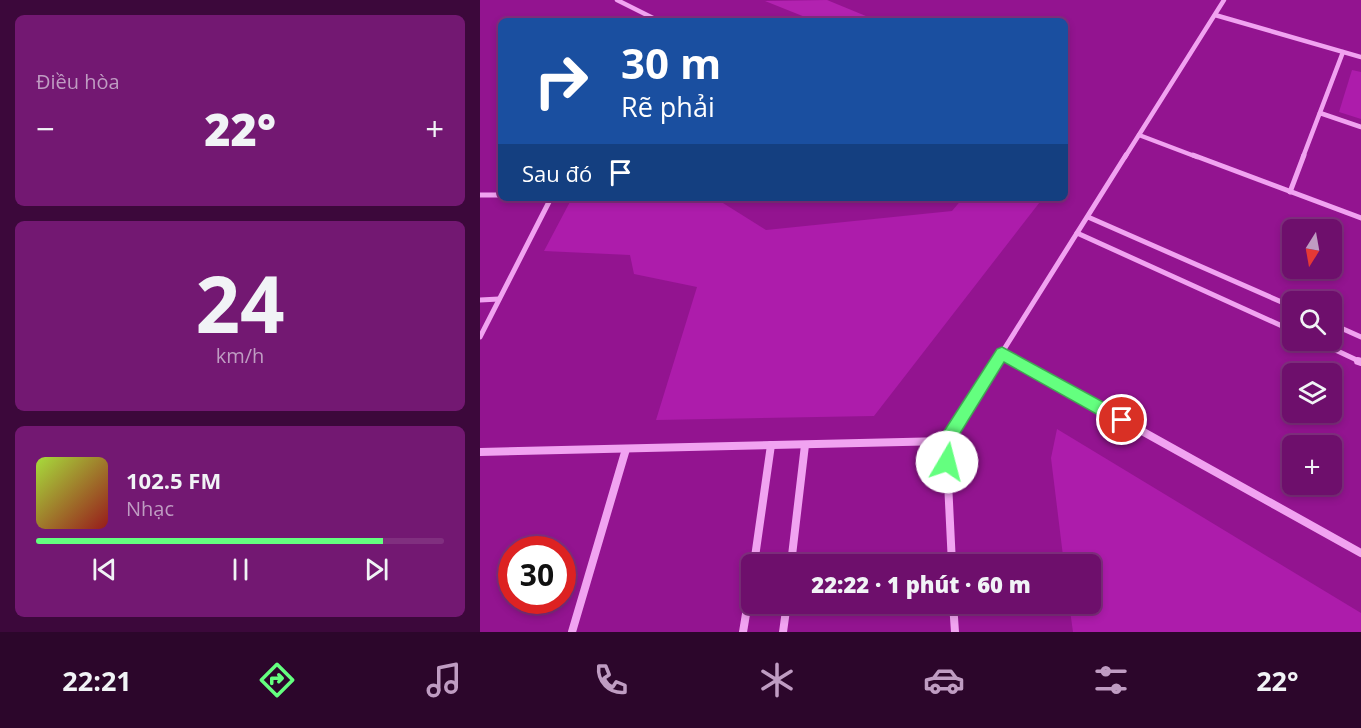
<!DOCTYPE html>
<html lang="vi">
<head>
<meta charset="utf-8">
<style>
  body { margin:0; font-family:"Open Sans",sans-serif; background:#731872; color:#f1f3f6; height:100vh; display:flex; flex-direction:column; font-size:22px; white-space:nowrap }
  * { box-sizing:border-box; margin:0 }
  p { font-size:20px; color:#bf9cc2 }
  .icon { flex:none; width:33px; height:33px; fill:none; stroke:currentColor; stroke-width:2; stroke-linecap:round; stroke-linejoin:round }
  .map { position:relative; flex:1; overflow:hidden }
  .drawer { display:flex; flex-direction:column; gap:15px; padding:15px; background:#3c083b; width:480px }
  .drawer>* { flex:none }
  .hud { position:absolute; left:18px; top:18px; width:570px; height:183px; border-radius:9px; box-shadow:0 3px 9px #0003,0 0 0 2px #802f7f; background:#1a4fa0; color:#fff; overflow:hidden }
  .needle { width:39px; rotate:191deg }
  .controls { position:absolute; left:802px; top:219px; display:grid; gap:12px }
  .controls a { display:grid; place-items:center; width:60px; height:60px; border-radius:9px; background:#6e0f6c; box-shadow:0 3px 9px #0003,0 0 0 2px #802f7f; font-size:30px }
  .speed { position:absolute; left:18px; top:536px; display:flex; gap:12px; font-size:30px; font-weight:700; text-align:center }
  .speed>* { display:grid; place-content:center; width:78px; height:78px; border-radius:50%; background:#6e0f6c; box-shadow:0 3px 9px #0003,0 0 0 2px #802f7f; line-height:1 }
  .speed .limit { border:9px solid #d22; background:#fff; color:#111 }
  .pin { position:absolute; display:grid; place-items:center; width:51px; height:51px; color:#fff; margin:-26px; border:3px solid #fff; border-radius:50%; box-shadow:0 2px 6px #0007 }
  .me { position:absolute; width:66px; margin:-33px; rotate:8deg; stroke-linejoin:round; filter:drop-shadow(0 0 4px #0008) }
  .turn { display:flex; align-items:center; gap:21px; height:126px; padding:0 24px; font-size:27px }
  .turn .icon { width:78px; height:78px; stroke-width:2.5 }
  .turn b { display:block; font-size:42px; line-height:51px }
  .then { display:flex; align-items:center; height:57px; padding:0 24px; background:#0003; gap:12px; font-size:22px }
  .big { font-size:45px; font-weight:800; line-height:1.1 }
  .drawer .card { flex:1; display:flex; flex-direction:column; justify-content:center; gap:9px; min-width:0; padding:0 21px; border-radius:9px; background:#731872 }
  .drawer .dial { align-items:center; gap:0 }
  .dial b { font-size:78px; line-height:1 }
  .song { display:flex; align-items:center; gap:18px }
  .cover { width:72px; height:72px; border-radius:9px; background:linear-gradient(135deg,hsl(80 70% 55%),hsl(0 70% 35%)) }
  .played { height:6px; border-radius:3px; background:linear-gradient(90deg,#64ff7f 85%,#802f7f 85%) }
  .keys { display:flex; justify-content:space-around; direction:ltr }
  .heat { display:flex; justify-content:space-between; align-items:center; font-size:33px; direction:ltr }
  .trip { position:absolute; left:261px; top:554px; width:360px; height:60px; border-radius:9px; background:#6e0f6c; box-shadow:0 3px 9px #0003,0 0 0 2px #802f7f; font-weight:800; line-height:60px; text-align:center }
  .menu { display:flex; height:96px; justify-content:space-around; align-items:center; background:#2c062b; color:#bf9cc2 }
  .menu .icon { width:42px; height:42px }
  .menu .active { color:#64ff7f }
  .menu b { font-size:27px; color:#f1f3f6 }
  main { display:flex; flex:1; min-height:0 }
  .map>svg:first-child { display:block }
  .green { fill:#ad1cab }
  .building { fill:#b222b0 }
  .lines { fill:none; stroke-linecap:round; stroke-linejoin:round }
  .street-far2 { stroke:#f1a3f1; stroke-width:4.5 }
  .street-far1 { stroke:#f1a3f1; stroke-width:5 }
  .street { stroke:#f1a3f1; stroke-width:8 }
  .route { fill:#64ff7f; stroke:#41a653; stroke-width:1.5 }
</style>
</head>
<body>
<main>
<section class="drawer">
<div class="card"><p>Điều hòa</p>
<div class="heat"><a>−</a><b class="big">22°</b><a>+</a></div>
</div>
<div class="card dial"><b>24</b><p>km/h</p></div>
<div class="card">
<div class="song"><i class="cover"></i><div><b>102.5 FM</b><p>Nhạc</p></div></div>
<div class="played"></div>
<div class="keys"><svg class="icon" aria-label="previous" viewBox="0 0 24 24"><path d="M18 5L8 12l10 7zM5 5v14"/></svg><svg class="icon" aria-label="pause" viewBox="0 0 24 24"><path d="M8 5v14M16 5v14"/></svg><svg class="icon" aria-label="next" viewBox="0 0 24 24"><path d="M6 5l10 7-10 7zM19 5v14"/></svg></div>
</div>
</section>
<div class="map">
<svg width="881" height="632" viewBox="0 0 881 632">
  <rect width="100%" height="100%" fill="#931490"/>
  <!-- green -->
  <g class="green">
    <path d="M872,70L881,72V119L859,112Z"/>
    <path d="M92,198H235L286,230L472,211L483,198H563L394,416L176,420L217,287L154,274L150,255L64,251Z"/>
    <path d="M577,429L881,613V632H593L589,603H610V564H584L571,458Z"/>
  </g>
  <!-- building -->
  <path class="building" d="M347,0L398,21H335L285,1Z"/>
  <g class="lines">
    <!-- street-far2 -->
    <g class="street-far2">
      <path d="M137,0L179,21"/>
      <path d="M735,15L881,57"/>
      <path d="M840,113L881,127"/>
      <path d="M659,135L717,157"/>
      <path d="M645,157L744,0"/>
      <path d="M823,157L863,52"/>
    </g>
    <!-- street-far1 -->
    <g class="street-far1">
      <path d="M713,155L881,218"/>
      <path d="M810,192L824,155"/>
      <path d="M0,195H21"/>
      <path d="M608,217L813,307"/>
      <path d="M597,233L813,331"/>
      <path d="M0,300L19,299"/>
      <path d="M852,324L881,337"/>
      <path d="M0,337L71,198"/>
      <path d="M834,340L881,362"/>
      <path d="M522,353L538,362"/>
      <path d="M516,362L646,155"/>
    </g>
    <!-- street -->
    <g class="street">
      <path d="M536,361L881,553"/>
      <path d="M878,361L881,362"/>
      <path d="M0,452L466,441"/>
      <path d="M274,564L291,445"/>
      <path d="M311,564L325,445"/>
      <path d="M472,564L466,441L517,361"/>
      <path d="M473,603L475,632"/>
      <path d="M92,632L146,449"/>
      <path d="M263,632L272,578"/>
      <path d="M303,632L307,603"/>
    </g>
  </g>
  <!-- route -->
  <path class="route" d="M522,347L647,415L649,420L647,425L642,427L636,425L524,362L474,443L473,468L467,470L462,468L458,441L461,436L517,349Z"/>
</svg>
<div class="controls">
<a><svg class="needle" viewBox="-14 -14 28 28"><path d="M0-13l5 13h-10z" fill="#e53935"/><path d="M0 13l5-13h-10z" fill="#bf9cc2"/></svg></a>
<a><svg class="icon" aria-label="search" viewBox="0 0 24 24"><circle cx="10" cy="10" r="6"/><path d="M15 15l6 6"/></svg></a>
<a><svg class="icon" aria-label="layers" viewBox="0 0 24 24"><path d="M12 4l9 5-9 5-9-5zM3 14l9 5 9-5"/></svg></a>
<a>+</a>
</div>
<div class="speed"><div class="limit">30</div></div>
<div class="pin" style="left:642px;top:420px;background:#d93025"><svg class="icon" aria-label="arrive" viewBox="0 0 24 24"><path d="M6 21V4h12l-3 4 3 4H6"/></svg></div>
<svg class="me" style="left:467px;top:462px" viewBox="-20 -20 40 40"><circle r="19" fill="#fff"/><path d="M0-13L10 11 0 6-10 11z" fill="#64ff7f"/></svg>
<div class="trip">22:22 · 1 phút · 60 m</div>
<div class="hud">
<div class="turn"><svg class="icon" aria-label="right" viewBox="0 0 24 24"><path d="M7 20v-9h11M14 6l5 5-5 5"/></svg><div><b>30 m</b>Rẽ phải</div></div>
<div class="then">Sau đó<svg class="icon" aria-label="arrive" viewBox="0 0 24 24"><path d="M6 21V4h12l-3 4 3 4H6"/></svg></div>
</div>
</div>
</main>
<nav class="menu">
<b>22:21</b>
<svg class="icon active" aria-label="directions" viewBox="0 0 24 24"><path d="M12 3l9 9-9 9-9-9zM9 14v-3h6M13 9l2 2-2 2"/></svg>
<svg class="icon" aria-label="music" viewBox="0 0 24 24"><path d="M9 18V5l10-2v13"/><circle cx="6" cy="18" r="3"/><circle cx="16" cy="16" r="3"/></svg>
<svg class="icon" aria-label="phone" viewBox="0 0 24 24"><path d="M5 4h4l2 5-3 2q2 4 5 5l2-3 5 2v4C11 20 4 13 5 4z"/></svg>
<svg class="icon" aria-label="climate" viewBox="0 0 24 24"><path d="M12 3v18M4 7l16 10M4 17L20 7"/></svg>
<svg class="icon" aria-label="car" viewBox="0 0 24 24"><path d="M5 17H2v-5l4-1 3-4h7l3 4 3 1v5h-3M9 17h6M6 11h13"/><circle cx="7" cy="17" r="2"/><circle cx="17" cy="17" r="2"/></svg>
<svg class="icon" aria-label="filters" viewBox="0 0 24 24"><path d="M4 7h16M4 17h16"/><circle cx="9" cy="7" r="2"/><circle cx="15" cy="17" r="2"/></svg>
<b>22°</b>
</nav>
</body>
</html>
